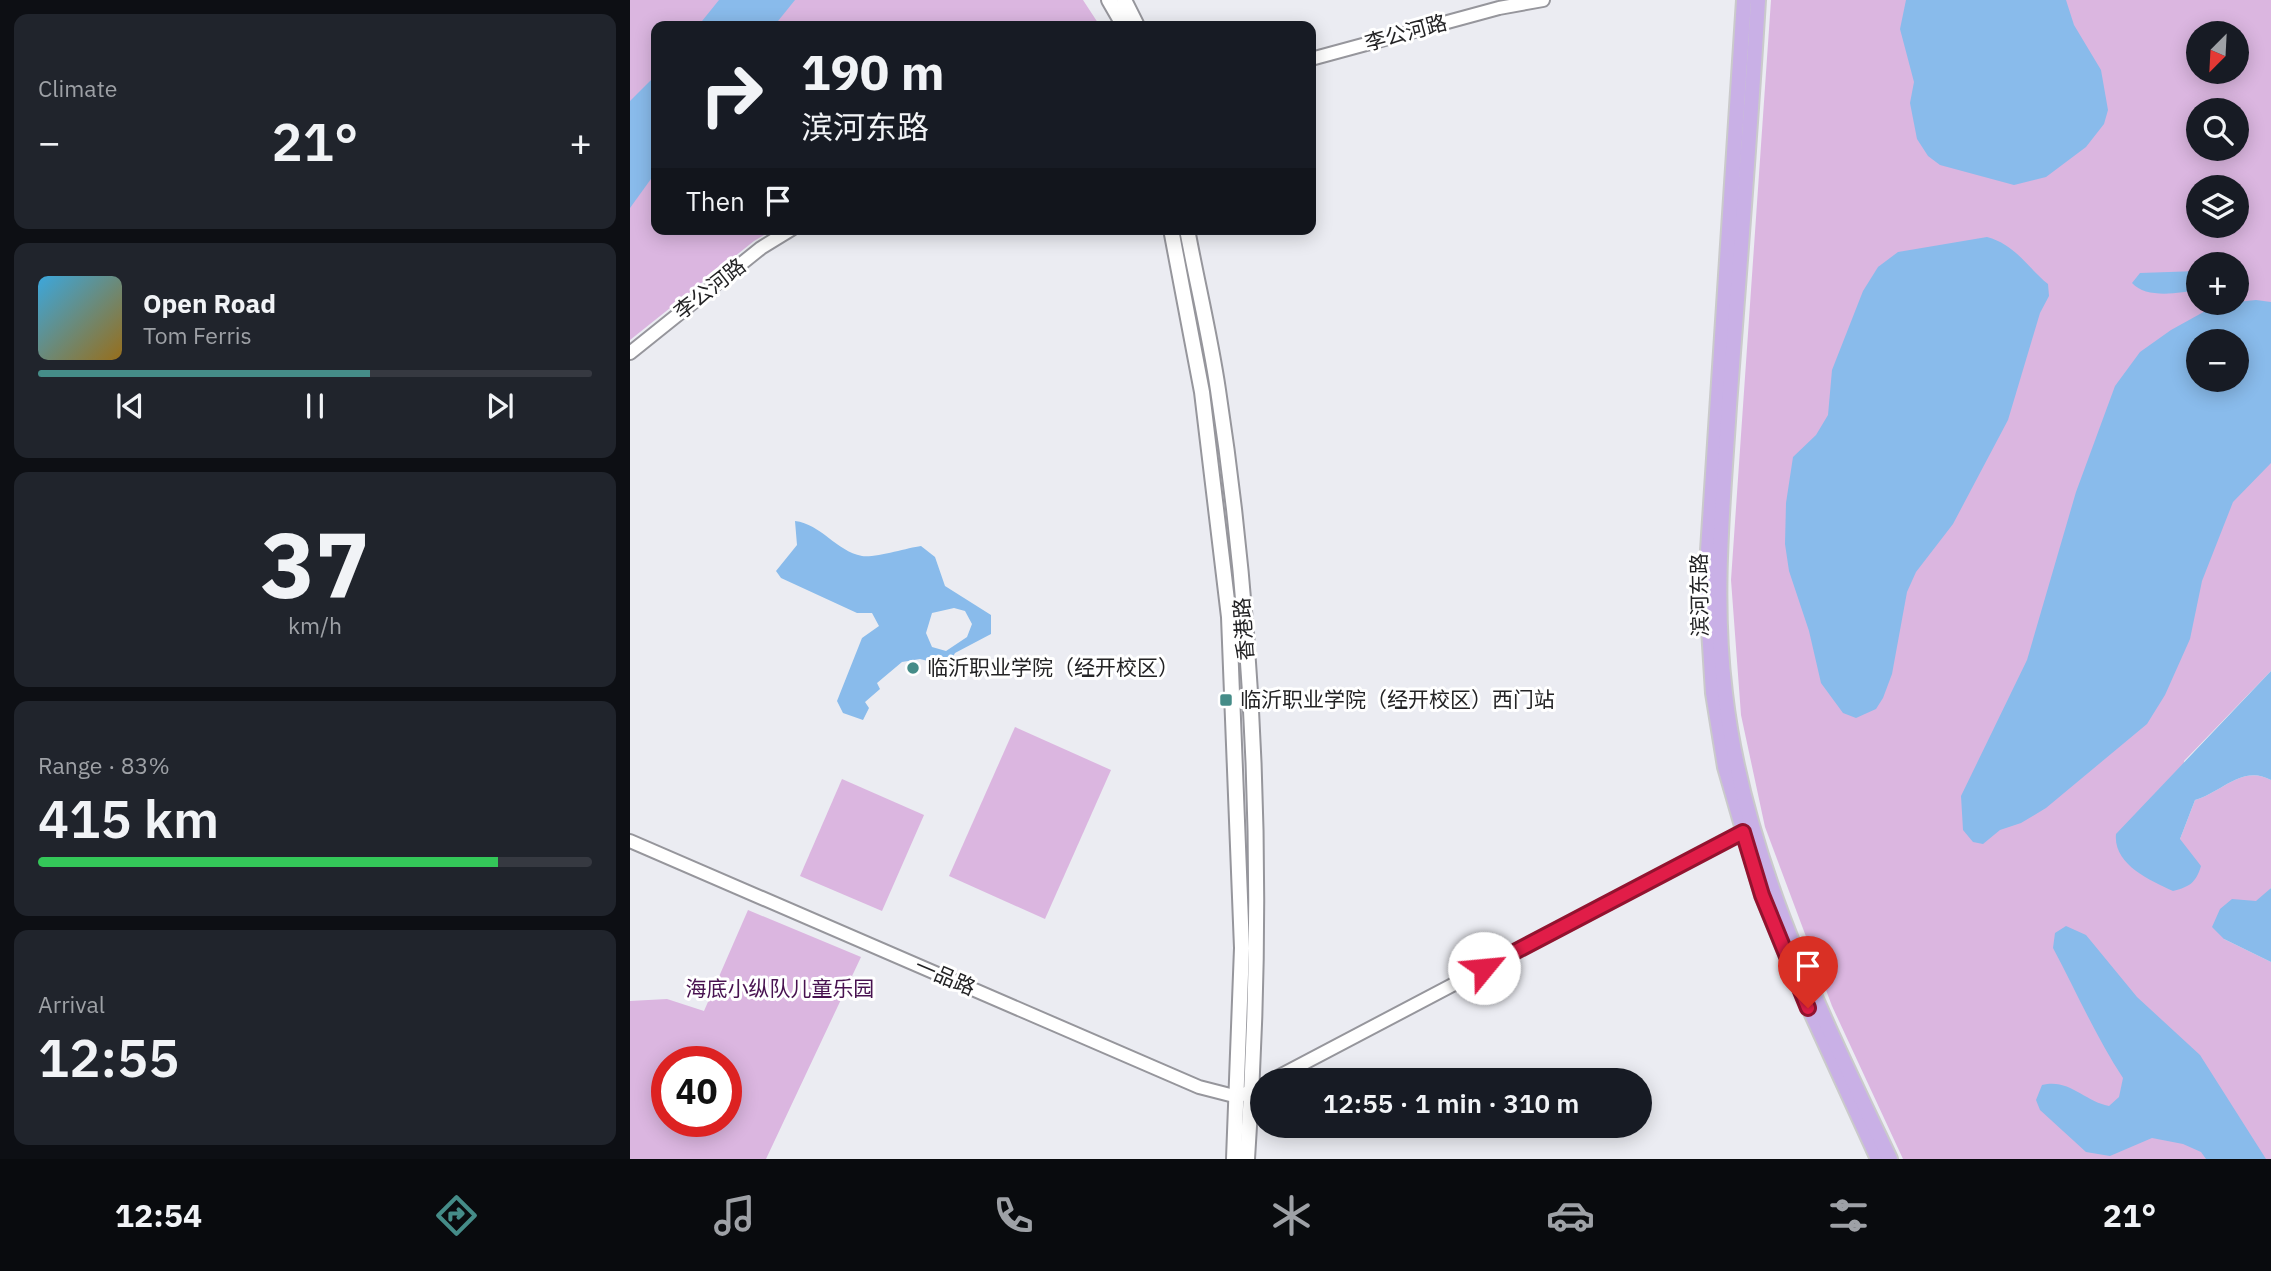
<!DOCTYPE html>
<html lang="en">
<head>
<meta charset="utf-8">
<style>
  body { margin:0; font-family:"IBM Plex Sans","Noto Sans SC",sans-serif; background:#20242c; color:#f1f3f6; height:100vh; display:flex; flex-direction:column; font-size:26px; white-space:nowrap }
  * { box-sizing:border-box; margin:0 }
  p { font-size:23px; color:#9ea1a6 }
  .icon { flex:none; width:38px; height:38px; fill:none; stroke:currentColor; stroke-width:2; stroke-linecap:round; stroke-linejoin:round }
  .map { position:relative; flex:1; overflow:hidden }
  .side { display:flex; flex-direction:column; gap:14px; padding:14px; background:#0d0f14; width:630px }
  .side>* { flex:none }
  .top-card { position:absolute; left:21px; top:21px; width:665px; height:214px; border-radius:14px; box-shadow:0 4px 18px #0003; background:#171b24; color:#f1f3f6; overflow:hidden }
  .needle { width:46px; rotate:204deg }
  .controls { position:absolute; left:1556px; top:21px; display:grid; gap:14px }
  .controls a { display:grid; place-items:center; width:63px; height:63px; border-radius:50%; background:#171b24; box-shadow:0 4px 18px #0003; font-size:35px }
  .speed { position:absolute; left:21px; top:1046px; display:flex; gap:14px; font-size:35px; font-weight:700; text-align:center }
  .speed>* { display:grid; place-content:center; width:91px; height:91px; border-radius:50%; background:#171b24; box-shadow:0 4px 18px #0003; line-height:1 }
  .speed .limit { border:10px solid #d22; background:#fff; color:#111 }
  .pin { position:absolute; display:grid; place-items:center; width:60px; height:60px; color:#fff; margin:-72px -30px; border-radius:50% 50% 50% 0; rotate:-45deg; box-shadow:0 0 7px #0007 }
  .pin .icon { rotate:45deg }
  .me { position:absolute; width:77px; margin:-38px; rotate:62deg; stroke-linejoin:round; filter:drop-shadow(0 0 5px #0008) }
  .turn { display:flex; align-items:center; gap:24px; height:147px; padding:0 35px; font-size:32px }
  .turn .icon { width:91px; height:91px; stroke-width:2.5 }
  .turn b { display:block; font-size:49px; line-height:60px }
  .then { display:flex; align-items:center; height:66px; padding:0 35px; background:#0003; gap:14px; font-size:26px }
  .big { font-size:52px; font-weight:600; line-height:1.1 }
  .side .widget { flex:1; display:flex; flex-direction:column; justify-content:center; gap:10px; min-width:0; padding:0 24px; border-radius:14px; background:#20242c }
  .side .dial { align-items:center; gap:0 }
  .dial b { font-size:91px; line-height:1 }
  .song { display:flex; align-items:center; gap:21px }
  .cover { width:84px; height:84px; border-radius:10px; background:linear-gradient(135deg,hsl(200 70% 55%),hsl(40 70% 35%)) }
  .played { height:7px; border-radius:4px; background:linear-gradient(90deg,#458c88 60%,#363941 60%) }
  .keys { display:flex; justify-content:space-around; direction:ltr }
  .heat { display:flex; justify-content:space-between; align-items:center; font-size:38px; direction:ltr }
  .charge { height:10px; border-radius:5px; background:linear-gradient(90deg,#34c759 83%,#363941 0) }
  .trip { position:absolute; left:620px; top:1068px; width:402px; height:70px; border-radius:35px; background:#171b24; box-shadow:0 4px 18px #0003; font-weight:600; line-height:70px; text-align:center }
  .tab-bar { display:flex; height:112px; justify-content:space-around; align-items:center; background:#090b0e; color:#9ea1a6 }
  .tab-bar .icon { width:49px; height:49px }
  .tab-bar .on { color:#458c88 }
  .tab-bar b { font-size:32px; color:#f1f3f6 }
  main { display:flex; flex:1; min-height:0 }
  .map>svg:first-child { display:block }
  .green { fill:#dbb6e0; fill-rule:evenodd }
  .water { fill:#89bbeb; fill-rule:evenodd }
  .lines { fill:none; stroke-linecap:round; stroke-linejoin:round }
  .tertiary-casing { stroke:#96969c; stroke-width:16 }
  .secondary-casing { stroke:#96969c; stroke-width:18 }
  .primary-casing { stroke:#cacacb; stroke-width:18 }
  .tertiary { stroke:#fff; stroke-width:12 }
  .secondary { stroke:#fff; stroke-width:14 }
  .primary { stroke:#c9b0e6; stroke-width:14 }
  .route-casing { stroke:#92132f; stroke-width:18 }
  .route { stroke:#e11d48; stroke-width:12 }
  .poi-dot { fill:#458c88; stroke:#fff; stroke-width:2.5 }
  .labels { text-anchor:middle; stroke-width:6; stroke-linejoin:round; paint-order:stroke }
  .street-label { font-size:21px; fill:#232325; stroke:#fff }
  .poi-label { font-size:21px; fill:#232325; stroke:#fff; text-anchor:start }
  .park-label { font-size:21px; fill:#481250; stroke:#fff }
</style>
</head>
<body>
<main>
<section class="side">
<div class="widget"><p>Climate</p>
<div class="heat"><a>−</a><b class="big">21°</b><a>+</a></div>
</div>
<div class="widget">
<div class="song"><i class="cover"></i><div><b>Open Road</b><p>Tom Ferris</p></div></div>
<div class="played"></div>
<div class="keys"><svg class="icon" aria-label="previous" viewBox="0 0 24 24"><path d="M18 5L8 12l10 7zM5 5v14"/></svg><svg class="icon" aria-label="pause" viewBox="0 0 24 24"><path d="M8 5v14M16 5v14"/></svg><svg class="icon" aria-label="next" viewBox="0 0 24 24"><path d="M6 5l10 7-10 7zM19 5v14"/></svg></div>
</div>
<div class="widget dial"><b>37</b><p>km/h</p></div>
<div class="widget"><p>Range · 83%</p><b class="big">415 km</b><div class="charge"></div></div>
<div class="widget"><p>Arrival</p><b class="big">12:55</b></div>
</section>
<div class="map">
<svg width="1641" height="1159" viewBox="0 0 1641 1159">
  <rect width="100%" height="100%" fill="#ebecf2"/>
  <!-- green -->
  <g class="green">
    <path d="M0,0H453L470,26H26V229H144L124,241L0,340Z"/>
    <path d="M1141,0H1641V671L1554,761L1550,839L1565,800C1592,792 1613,764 1641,780V888L1594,939L1641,962V1159H1273L1202,1006L1135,827L1111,715L1101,580ZM1568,33H1606V72H1568ZM1568,110H1606V149H1568ZM1568,187H1606V226H1568ZM1568,264H1606V303H1568ZM1568,341H1606V380H1568Z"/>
    <path d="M385,727L481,770L415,919L319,876Z"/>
    <path d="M212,779L294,815L252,911L170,876Z"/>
    <path d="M118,910L231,957L136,1159H0V1001L37,999L74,1011ZM37,1062H96V1122H37Z"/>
  </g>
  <!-- water -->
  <g class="water">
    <path d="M89,0H165L144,26H68Z"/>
    <path d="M1276,0H1436L1444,25L1471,70L1478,110L1474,124L1456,147L1416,177L1384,185L1310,165L1298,156L1287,139L1280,103L1284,82L1270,29Z"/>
    <path d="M26,75V172L0,208V101Z"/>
    <path d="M1357,237C1386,245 1396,266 1418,284L1419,296L1410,313L1378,420L1323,524L1286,572L1277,592L1262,674L1253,698L1246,709L1226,718L1213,713L1191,683L1179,631L1159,571L1155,544L1156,503L1163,457L1186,435L1198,415L1202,370L1233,291L1248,267L1268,252Z"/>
    <path d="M1568,271V290C1549,293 1516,299 1502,283L1510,273Z"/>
    <path d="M1626,300L1641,302V463L1603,502L1572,581L1560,639L1535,695L1517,724L1416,808L1391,823L1370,830L1353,844L1343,842L1333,830L1331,796L1397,660L1446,492L1485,386L1510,352L1541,330L1588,304ZM1606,341V380H1568V341Z"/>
    <path d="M165,521C191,524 206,551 232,556C245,558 277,548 291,546L305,557L315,586L361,615V634L325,653L318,666L290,659L272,662L247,683L250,689L235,702L239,708L233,720L213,713L207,701L232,638L249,626L242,613H227L151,578L146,571L167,545ZM324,608L335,611L342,624L337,637L316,651L302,647L296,633L302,613Z"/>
    <path d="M1641,671V780C1613,764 1592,792 1565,800L1550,839L1571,866C1566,883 1559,887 1543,891C1519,880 1483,864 1486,834Z"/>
    <path d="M1641,888V962L1594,939L1582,927L1590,909L1602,899L1626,901Z"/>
    <path d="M1436,926L1456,935L1507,997L1570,1055L1636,1159H1576L1571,1152L1553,1144L1522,1138L1480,1156L1456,1152L1410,1110L1406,1100L1412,1085C1439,1078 1454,1101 1479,1106L1489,1097L1493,1078C1466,1037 1446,991 1423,948L1425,933Z"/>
  </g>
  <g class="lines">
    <!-- tertiary casing -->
    <g class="tertiary-casing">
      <g id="tertiary">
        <path d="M681,59L869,8L913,0"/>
        <path d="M0,353L131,248L162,229"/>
        <path d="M0,841L569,1087L608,1097L632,1085"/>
        <path d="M642,1080L1113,832"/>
      </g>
    </g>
    <!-- secondary casing -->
    <g class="secondary-casing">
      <g id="secondary">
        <path d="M479,0L494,26"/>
        <path d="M494,0L507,26"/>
        <path d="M541,229L572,392L599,617L612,948L604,1159"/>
        <path d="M557,229C567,283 580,336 588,390C627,644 635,903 617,1159"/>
      </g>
    </g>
    <!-- primary casing -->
    <g class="primary-casing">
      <g id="primary">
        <path d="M1114,0L1076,581L1083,693L1095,767L1132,895L1169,986L1248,1159"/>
        <path d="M1128,0C1120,136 1109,271 1099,406C1093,502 1083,597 1095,693C1114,858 1190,1011 1260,1159"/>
      </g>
    </g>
    <!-- tertiary -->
    <use href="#tertiary" class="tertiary"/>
    <!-- secondary -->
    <use href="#secondary" class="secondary"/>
    <!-- primary -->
    <use href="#primary" class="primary"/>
  </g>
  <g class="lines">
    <!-- route casing -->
    <g class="route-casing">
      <path id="route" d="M854,968L1113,832L1132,895L1178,1008"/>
    </g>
    <!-- route -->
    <use href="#route" class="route"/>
  </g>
  <!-- markers -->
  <g class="poi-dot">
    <circle cx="283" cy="668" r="7"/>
    <rect x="589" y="693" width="14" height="14" rx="3.5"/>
  </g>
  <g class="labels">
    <!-- street labels -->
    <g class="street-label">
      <text transform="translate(776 33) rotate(-15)" y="7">李公河路</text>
      <text transform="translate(80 289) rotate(-38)" y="7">李公河路</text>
      <text transform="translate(1070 595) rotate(-91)" y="7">滨河东路</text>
      <text transform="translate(614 629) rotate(-94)" y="7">香港路</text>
      <text transform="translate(315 977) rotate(23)" y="7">一品路</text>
    </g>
    <!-- poi labels -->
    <g class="poi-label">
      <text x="297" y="675">临沂职业学院（经开校区）</text>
      <text x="610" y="707">临沂职业学院（经开校区）西门站</text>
    </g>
    <!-- park labels -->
    <g class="park-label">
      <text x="150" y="996">海底小纵队儿童乐园</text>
    </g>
  </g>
</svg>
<div class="controls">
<a><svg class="needle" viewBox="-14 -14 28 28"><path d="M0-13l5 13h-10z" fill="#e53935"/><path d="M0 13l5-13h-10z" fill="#9ea1a6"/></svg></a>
<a><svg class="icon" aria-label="search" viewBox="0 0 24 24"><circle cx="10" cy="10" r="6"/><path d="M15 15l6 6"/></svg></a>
<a><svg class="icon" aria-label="layers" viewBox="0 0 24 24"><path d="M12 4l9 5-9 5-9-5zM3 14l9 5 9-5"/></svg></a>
<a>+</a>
<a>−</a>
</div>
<div class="speed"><div class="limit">40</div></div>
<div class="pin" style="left:1178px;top:1008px;background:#d93025"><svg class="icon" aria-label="arrive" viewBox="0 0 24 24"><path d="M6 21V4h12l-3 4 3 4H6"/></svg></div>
<svg class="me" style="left:854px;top:968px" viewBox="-20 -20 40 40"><circle r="19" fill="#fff"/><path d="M0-13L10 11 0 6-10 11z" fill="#e11d48"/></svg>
<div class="trip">12:55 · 1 min · 310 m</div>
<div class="top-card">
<div class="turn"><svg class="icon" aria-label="right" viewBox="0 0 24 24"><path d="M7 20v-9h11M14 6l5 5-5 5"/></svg><div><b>190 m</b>滨河东路</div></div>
<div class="then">Then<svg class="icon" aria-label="arrive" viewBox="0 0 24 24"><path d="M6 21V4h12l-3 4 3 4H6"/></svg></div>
</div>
</div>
</main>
<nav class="tab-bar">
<b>12:54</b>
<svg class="icon on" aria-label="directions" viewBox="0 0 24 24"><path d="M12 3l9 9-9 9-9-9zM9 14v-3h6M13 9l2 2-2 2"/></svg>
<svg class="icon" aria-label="music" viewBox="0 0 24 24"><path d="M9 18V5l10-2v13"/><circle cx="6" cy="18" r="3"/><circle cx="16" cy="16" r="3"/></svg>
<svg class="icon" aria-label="phone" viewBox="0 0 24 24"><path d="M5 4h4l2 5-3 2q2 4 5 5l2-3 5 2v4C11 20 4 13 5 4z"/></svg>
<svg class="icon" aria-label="climate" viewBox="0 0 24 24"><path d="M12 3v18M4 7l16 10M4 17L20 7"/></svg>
<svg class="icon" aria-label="car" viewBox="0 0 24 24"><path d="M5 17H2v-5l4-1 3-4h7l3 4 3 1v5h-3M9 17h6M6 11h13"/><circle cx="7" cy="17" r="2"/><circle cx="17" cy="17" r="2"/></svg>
<svg class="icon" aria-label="filters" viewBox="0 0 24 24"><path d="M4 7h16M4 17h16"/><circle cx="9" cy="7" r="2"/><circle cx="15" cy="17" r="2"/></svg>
<b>21°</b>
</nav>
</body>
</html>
